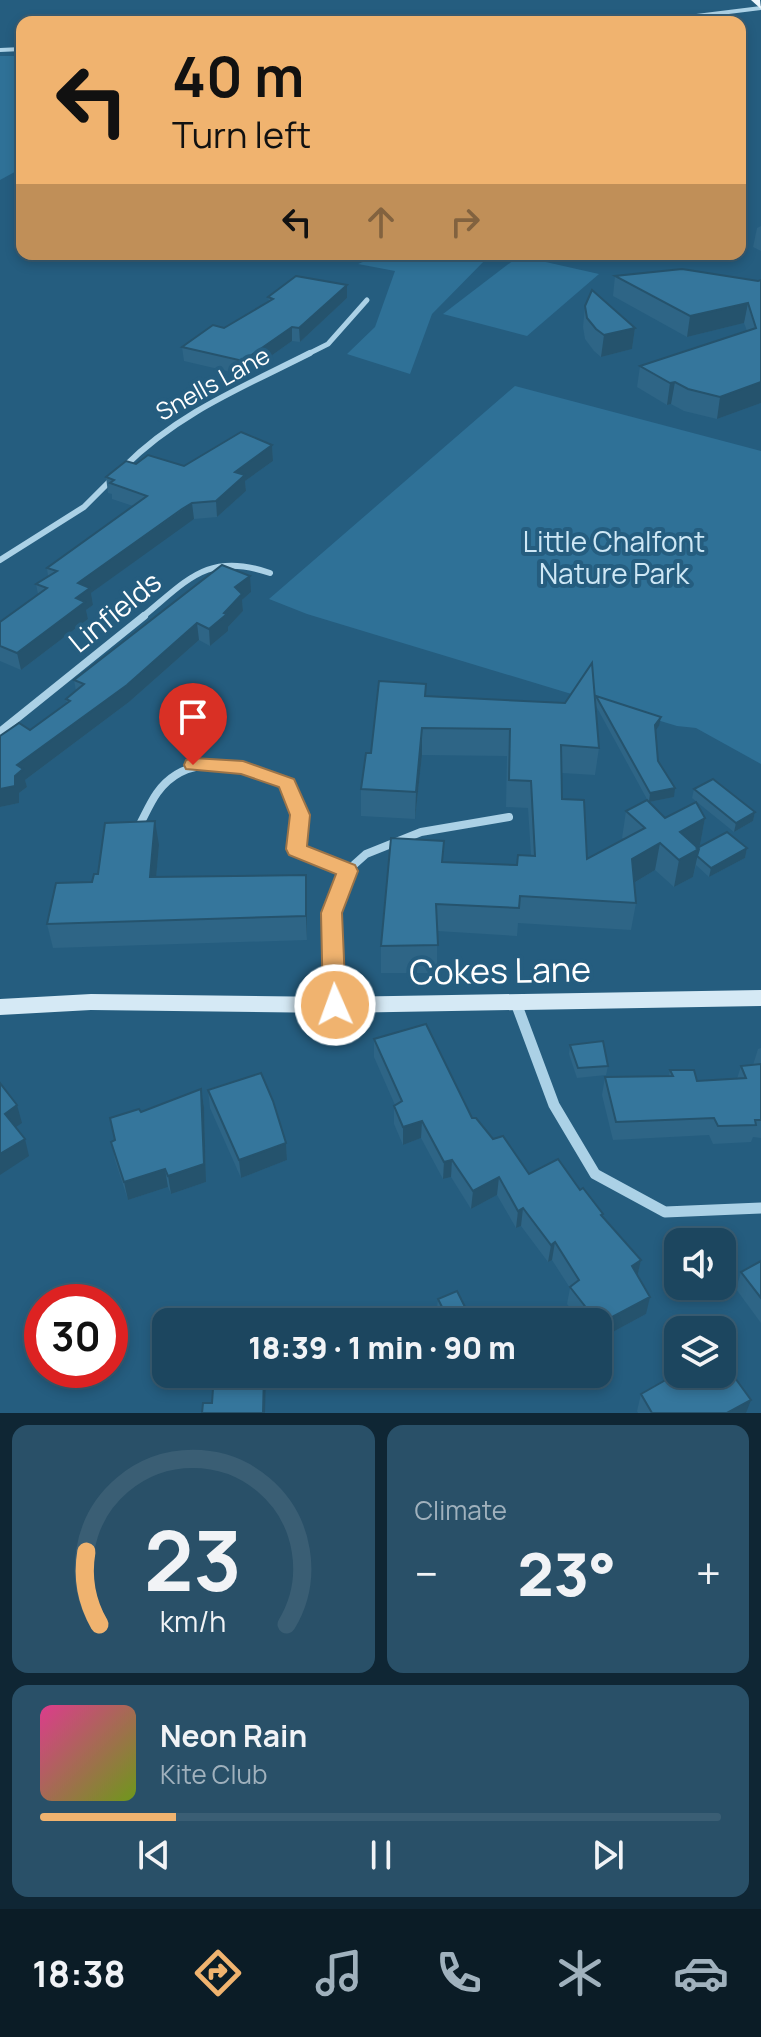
<!DOCTYPE html>
<html lang="en">
<head>
<meta charset="utf-8">
<style>
  body { margin:0; font-family:Manrope,sans-serif; background:#295068; color:#f1f3f6; height:100vh; display:flex; flex-direction:column; font-size:30px; white-space:nowrap }
  * { box-sizing:border-box; margin:0 }
  p { font-size:26px; color:#a0b1bd }
  .icon { flex:none; width:44px; height:44px; fill:none; stroke:currentColor; stroke-width:2; stroke-linecap:round; stroke-linejoin:round }
  .map { position:relative; height:1413px; overflow:hidden }
  .details { display:flex; flex-direction:column; gap:12px; padding:12px; background:#0f2634; flex:1 }
  .details>* { flex:none }
  .top-card { position:absolute; left:16px; top:16px; width:730px; height:244px; border-radius:16px; box-shadow:0 4px 12px #0003,0 0 0 2px #3a5e74; background:#f0b36f; color:#111; overflow:hidden }
  .tools { position:absolute; left:664px; top:1228px; display:grid; gap:16px }
  .tools a { display:grid; place-items:center; width:72px; height:72px; border-radius:16px; background:#1c465f; box-shadow:0 4px 12px #0003,0 0 0 2px #3a5e74; font-size:40px }
  .speed { position:absolute; left:24px; top:1284px; display:flex; gap:16px; font-size:40px; font-weight:700; text-align:center }
  .speed>* { display:grid; place-content:center; width:104px; height:104px; border-radius:50%; background:#1c465f; box-shadow:0 4px 12px #0003,0 0 0 2px #3a5e74; line-height:1 }
  .speed .limit { border:12px solid #d22; background:#fff; color:#111 }
  .pin { position:absolute; display:grid; place-items:center; width:68px; height:68px; color:#fff; margin:-82px -34px; border-radius:50% 50% 50% 0; rotate:-45deg; box-shadow:0 0 8px #0007 }
  .pin .icon { rotate:45deg }
  .me { position:absolute; width:88px; margin:-44px; rotate:358deg; stroke-linejoin:round; filter:drop-shadow(0 0 6px #0008) }
  .turn { display:flex; align-items:center; gap:28px; height:168px; padding:0 24px; font-size:36px }
  .turn .icon { width:104px; height:104px; stroke-width:2.5 }
  .turn b { display:block; font-size:56px; line-height:68px }
  .lanes { display:flex; align-items:center; height:76px; padding:0 24px; background:#0003; justify-content:center; gap:40px; direction:ltr }
  .lanes .off { opacity:.35 }
  .big { font-size:60px; font-weight:800; line-height:1.1 }
  .details .card { flex:1; display:flex; flex-direction:column; justify-content:center; gap:12px; min-width:0; padding:0 28px; border-radius:16px; background:#295068 }
  .details .dial { align-items:center; gap:0 }
  .dial svg { height:208px; overflow:visible; fill:none; stroke:#3a5e74; stroke-width:7; stroke-linecap:round; text-anchor:middle }
  .dial text { fill:#f1f3f6; stroke:none }
  .song { display:flex; align-items:center; gap:24px }
  .cover { width:96px; height:96px; border-radius:12px; background:linear-gradient(135deg,hsl(330 70% 55%),hsl(80 70% 35%)) }
  .played { height:8px; border-radius:4px; background:linear-gradient(90deg,#f0b36f 20%,#3a5e74 20%) }
  .keys { display:flex; justify-content:space-around; direction:ltr }
  .heat { display:flex; justify-content:space-between; align-items:center; font-size:44px; direction:ltr }
  .details .tiles { flex:1; display:grid; gap:12px; grid-template-columns:1fr 1fr }
  .card:last-child { grid-column:span 2 }
  .trip { position:absolute; left:152px; top:1308px; width:460px; height:80px; border-radius:16px; background:#1c465f; box-shadow:0 4px 12px #0003,0 0 0 2px #3a5e74; font-weight:800; line-height:80px; text-align:center }
  .menu { display:flex; height:128px; justify-content:space-around; align-items:center; background:#0b1c26; color:#a0b1bd }
  .menu .icon { width:56px; height:56px }
  .menu .current { color:#f0b36f }
  .menu b { font-size:36px; color:#f1f3f6 }
  .map>svg:first-child { display:block }
  .green { fill:#2f7197 }
  .lines { fill:none; stroke-linecap:round; stroke-linejoin:round }
  .street-far4 { stroke:#abd1e6; stroke-width:4 }
  .street-far3 { stroke:#abd1e6; stroke-width:5 }
  .street-far2 { stroke:#abd1e6; stroke-width:6 }
  .street-far1 { stroke:#abd1e6; stroke-width:8 }
  .street { stroke:#abd1e6; stroke-width:11 }
  .secondary { fill:#d5e9f5; fill-rule:evenodd }
  .primary { fill:#ecf6fd; fill-rule:evenodd }
  .wall { fill:#2e6586; fill-rule:evenodd }
  .shaded-wall { fill:#25536d }
  .building { fill:#35769c; stroke:#25536d; stroke-width:2 }
  .route { fill:#f0b36f; stroke:#9c7448; stroke-width:2 }
  .labels { text-anchor:middle; stroke-width:8; stroke-linejoin:round; paint-order:stroke }
  .far-street-label { font-size:24px; fill:#fff; stroke:#255d7f }
  .park-label { font-size:28px; fill:#cee7f5; stroke:#255d7f }
  .street-label { font-size:28px; fill:#fff; stroke:#255d7f }
  .near-street-label { font-size:34px; fill:#fff; stroke:#255d7f }
</style>
</head>
<body>
<div class="map">
<svg width="761" height="1413" viewBox="0 0 761 1413">
  <rect width="100%" height="100%" fill="#255d7f"/>
  <!-- green -->
  <g class="green">
    <path d="M0,56H22V168L0,180Z"/>
    <path d="M382,254H491L432,314L410,374L347,354L375,327L395,271L358,264Z"/>
    <path d="M519,256L599,274L527,336L443,314Z"/>
    <path d="M515,386L761,451V764L696,728L677,726L307,614L269,599Z"/>
  </g>
  <g class="lines">
    <!-- street-far4 -->
    <g class="street-far4">
      <path d="M648,22L761,8"/>
      <path d="M0,50L22,49"/>
    </g>
    <!-- street-far3 -->
    <path class="street-far3" d="M306,355L328,344L367,300"/>
    <!-- street-far2 -->
    <g class="street-far2">
      <path d="M124,467C178,413 243,387 310,353"/>
      <path d="M0,560L84,507L114,477"/>
      <path d="M141,618C187,581 207,551 270,573"/>
    </g>
    <!-- street-far1 -->
    <g class="street-far1">
      <path d="M0,732L144,616"/>
      <path d="M139,826C145,815 150,803 157,793C189,748 244,767 287,783L300,815L296,849L347,871"/>
      <path d="M334,963L332,913L347,871L366,854L421,832L509,817"/>
    </g>
    <!-- street -->
    <g class="street">
      <path d="M334,961L335,1005"/>
      <path d="M516,1003L554,1105L595,1174L665,1212L761,1208"/>
    </g>
    <!-- secondary -->
    <path class="secondary" d="M761,990V1006L335,1013L91,1010L0,1015V999L91,994L335,997Z"/>
    <!-- primary -->
    <path class="primary" d="M751,0H760L761,9Z"/>
  </g>
  <!-- wall -->
  <g class="wall">
    <path d="M761,226V251L753,247L757,228Z"/>
    <path d="M615,276L758,281L761,280V403L717,419L684,411L671,404L667,405L637,387L640,366L747,331L744,323L687,337L613,296Z"/>
    <path d="M268,297L347,298L300,342L292,341L244,375L184,361L182,347L224,328L269,301Z"/>
    <path d="M585,306L635,328L632,349L601,357L594,351L585,339L583,327Z"/>
    <path d="M272,445L273,461L245,481L246,491L217,517L194,519L184,525L91,593L93,605L86,610L88,619L21,670L0,661V622L38,594L36,584L48,576L47,568L133,506L112,499V494L108,493L106,477L136,464L184,466Z"/>
    <path d="M251,592L242,600L243,611L228,627V631L210,646L199,640L129,702L25,780L27,787L19,793V803L0,807V736L30,730L67,703L66,699L76,691L74,680Z"/>
    <path d="M426,696L565,703L595,701L596,696L659,726L655,731L658,761L674,797L649,802L665,818H705L700,845L696,847L697,848H747L745,858L709,877L696,865L693,877L674,887L655,870L634,883L636,903L631,930L518,923L517,936L437,931V973H381V946L443,862L517,865L531,855L528,808L506,807L507,756L422,755L415,819L361,816V789L371,753ZM596,706L648,801L626,811L622,838L624,839L587,859L562,799V773L595,775L599,748Z"/>
    <path d="M694,789L755,812L753,821L734,832L692,798Z"/>
    <path d="M159,845L156,877L307,900V940L53,948L47,924L92,882L98,874Z"/>
    <path d="M374,1039L472,1118L529,1174L580,1190L641,1260L637,1275L646,1314L598,1340V1322H581L567,1304L570,1288L552,1260L548,1262L521,1226L516,1228L497,1195L471,1209L451,1177L443,1179L421,1138L403,1145L394,1124V1106L395,1105L374,1057Z"/>
    <path d="M570,1045L608,1066L606,1075L577,1078L569,1054Z"/>
    <path d="M761,1048V1138L753,1137L751,1142L713,1144L709,1135L613,1140L602,1095L605,1077L669,1076L670,1070L697,1081L737,1079L741,1066L753,1065L758,1049Z"/>
    <path d="M201,1089L204,1107L206,1182L171,1194L168,1187L128,1200L115,1160L111,1142L115,1141L141,1112Z"/>
    <path d="M208,1090L286,1143L287,1160L241,1178L210,1108Z"/>
    <path d="M761,1261V1323L736,1289L741,1272Z"/>
    <path d="M438,1299L466,1319L460,1322H444L437,1308Z"/>
    <path d="M641,1394L746,1413H638L637,1411Z"/>
  </g>
  <!-- shaded-wall -->
  <g class="shaded-wall">
    <path d="M347,285V298L300,342L299,328Z"/>
    <path d="M748,303L744,323L687,337L690,316Z"/>
    <path d="M292,327V341L244,375L243,361Z"/>
    <path d="M635,328L632,349L601,357L604,335Z"/>
    <path d="M675,382L671,404L667,405L670,383Z"/>
    <path d="M761,382V403L717,419L720,397Z"/>
    <path d="M272,445L273,461L245,481L246,491L217,517L216,501L235,472Z"/>
    <path d="M192,503L194,519L91,593L93,605L86,610L88,619L21,670L17,653L76,598L78,583Z"/>
    <path d="M250,576L251,592L242,600L243,611L228,627V631L210,646L209,629L235,587Z"/>
    <path d="M197,623L199,640L129,702L25,780L27,787L19,793V803L0,807V789L15,776L17,765Z"/>
    <path d="M661,717L659,726L653,734L655,725Z"/>
    <path d="M422,728V755L415,819L416,792Z"/>
    <path d="M675,788L674,797L649,802L650,793Z"/>
    <path d="M755,812L753,821L734,832L736,823Z"/>
    <path d="M705,818L700,845L677,858L680,832Z"/>
    <path d="M155,821L159,845L154,901L150,877Z"/>
    <path d="M660,843L655,870L627,887L632,859Z"/>
    <path d="M747,848L745,858L709,877L711,868Z"/>
    <path d="M699,849L693,877L674,887L679,860Z"/>
    <path d="M306,875L307,900V940L306,916Z"/>
    <path d="M201,1089L204,1107L206,1182L171,1194L168,1176Z"/>
    <path d="M17,1105L22,1123L10,1131L5,1114Z"/>
    <path d="M422,1121L421,1138L403,1145V1127Z"/>
    <path d="M25,1139L29,1156L0,1175V1154Z"/>
    <path d="M286,1143L287,1160L241,1178L239,1160Z"/>
    <path d="M452,1160L451,1177L443,1179L444,1162Z"/>
    <path d="M165,1169L168,1187L128,1200L124,1182Z"/>
    <path d="M499,1177L497,1195L471,1209L473,1191Z"/>
    <path d="M523,1208L521,1226L516,1228L518,1211Z"/>
    <path d="M555,1242L552,1260L548,1262L551,1245Z"/>
    <path d="M641,1260L637,1277L632,1266Z"/>
    <path d="M650,1297L646,1314L598,1340L599,1324Z"/>
    <path d="M467,1311L466,1319L460,1322H447L448,1319Z"/>
    <path d="M264,1374H266L265,1413H263Z"/>
    <path d="M751,1400L746,1413H727Z"/>
  </g>
  <!-- building -->
  <g class="building">
    <path d="M682,269L758,281L761,280V382L720,397L688,389L675,382L670,383L640,366L756,328L748,303L690,316L615,276Z"/>
    <path d="M296,276L347,285L299,328L292,327L243,361L182,347L213,325L224,328L273,299L268,297Z"/>
    <path d="M592,290L635,328L604,335L596,329L587,318L585,306Z"/>
    <path d="M241,432L272,445L235,472L245,475L216,501L192,503L182,509L78,583L90,588L76,598L85,602L17,653L0,646V622L47,588L36,584L57,571L47,568L147,496L110,483L114,480L106,477L126,461L136,464L148,455L184,466Z"/>
    <path d="M222,565L250,576L235,587L242,594L224,613L227,614L209,629L197,623L127,685L17,765L23,769L15,776V786L0,789V736L19,723L30,730L70,701L66,699L84,684L74,680Z"/>
    <path d="M592,663L599,748L561,745L562,799L584,800L587,859L645,828L626,811L647,800L665,818L696,802L705,818L680,832L699,849L679,860L660,843L632,859L636,903L520,896L519,908L436,904L438,945L381,946L391,838L444,841L442,862L517,865L518,855L535,856L531,781L509,780L510,729L422,728L416,792L361,789L366,753H371L379,681L426,684L425,696L565,703Z"/>
    <path d="M596,696L661,717L655,725L658,761L675,788L650,793Z"/>
    <path d="M713,779L755,812L736,823L694,789Z"/>
    <path d="M155,821L150,877L306,875V916L47,924L56,883L92,882L94,874H98L105,823Z"/>
    <path d="M727,832L747,848L711,868L697,856L699,849L697,848Z"/>
    <path d="M426,1024L472,1118H476L493,1139L503,1136L529,1174L558,1159L580,1190L583,1188L603,1214L601,1215L641,1260L632,1266L650,1297L599,1324L570,1287L579,1280L555,1242L551,1245L523,1208L518,1211L499,1177L473,1191L452,1160L444,1162L422,1121L403,1127L394,1106L402,1101L374,1039Z"/>
    <path d="M603,1041L608,1066L578,1068L570,1045Z"/>
    <path d="M761,1064V1120H755L756,1125L718,1126L714,1118L616,1122L605,1077L673,1076L670,1070H694L697,1081L746,1078L741,1066Z"/>
    <path d="M261,1073L273,1101L286,1143L239,1160L208,1090Z"/>
    <path d="M0,1083L17,1105L5,1114L25,1139L0,1154Z"/>
    <path d="M201,1089L204,1164L168,1176L165,1169L124,1182L111,1142L115,1140L110,1118L139,1109L141,1112Z"/>
    <path d="M761,1261V1298L741,1272Z"/>
    <path d="M457,1291L467,1311L448,1319L438,1299Z"/>
    <path d="M293,1320V1322H218V1321Z"/>
    <path d="M722,1360L751,1400L727,1413H652L641,1394L678,1373L722,1374Z"/>
    <path d="M214,1374H264L263,1413H202L203,1403H212Z"/>
  </g>
  <!-- route -->
  <path class="route" d="M193,758L243,761L294,779L310,815L307,846L355,865L358,871L342,913L346,1005L343,1011L335,1014L327,1011L323,1005L321,913L336,874L289,855L286,849L290,815L279,787L241,774L186,769L184,765L186,760Z"/>
  <g class="labels">
    <!-- far-street labels -->
    <g class="far-street-label">
      <text transform="translate(213 384) rotate(-29)" y="8">Snells Lane</text>
    </g>
    <!-- park labels -->
    <g class="park-label">
      <text x="614" y="552">Little Chalfont<tspan x="614" dy="32">Nature Park</tspan></text>
    </g>
    <!-- street labels -->
    <g class="street-label">
      <text transform="translate(115 612) rotate(-39)" y="10">Linfields</text>
    </g>
    <!-- near-street labels -->
    <g class="near-street-label">
      <text transform="translate(500 971) rotate(-1)" y="12">Cokes Lane</text>
    </g>
  </g>
</svg>
<div class="tools">
<a><svg class="icon" aria-label="sound" viewBox="0 0 24 24"><path d="M4 9h4l5-4v14l-5-4H4zM17 9q2 3 0 6"/></svg></a>
<a><svg class="icon" aria-label="layers" viewBox="0 0 24 24"><path d="M12 4l9 5-9 5-9-5zM3 14l9 5 9-5"/></svg></a>
</div>
<div class="speed"><div class="limit">30</div></div>
<div class="pin" style="left:193px;top:765px;background:#d93025"><svg class="icon" aria-label="arrive" viewBox="0 0 24 24"><path d="M6 21V4h12l-3 4 3 4H6"/></svg></div>
<svg class="me" style="left:335px;top:1005px" viewBox="-20 -20 40 40"><circle r="17" fill="#f0b36f" stroke="#fff" stroke-width="3"/><path d="M0-11L8 9 0 5-8 9z" fill="#fff"/></svg>
<div class="trip">18:39 · 1 min · 90 m</div>
<div class="top-card">
<div class="turn"><svg class="icon" aria-label="left" viewBox="0 0 24 24"><path d="M17 20v-9H6M10 6l-5 5 5 5"/></svg><div><b>40 m</b>Turn left</div></div>
<div class="lanes"><svg class="icon" aria-label="left" viewBox="0 0 24 24"><path d="M17 20v-9H6M10 6l-5 5 5 5"/></svg><svg class="icon off" aria-label="ahead" viewBox="0 0 24 24"><path d="M12 20V5M6 11l6-6 6 6"/></svg><svg class="icon off" aria-label="right" viewBox="0 0 24 24"><path d="M7 20v-9h11M14 6l5 5-5 5"/></svg></div>
</div>
</div>
<section class="details">
<div class="tiles">
<div class="card dial"><svg viewBox="0 0 100 80">
<path d="M14 69A42 42 0 1 1 86 69"/>
<path d="M14 69A42 42 0 0 1 9 41" stroke="#f0b36f"/>
<text x="50" y="56" font-size="32" font-weight="700">23</text>
<text x="50" y="72" font-size="11">km/h</text>
</svg></div>
<div class="card"><p>Climate</p>
<div class="heat"><a>−</a><b class="big">23°</b><a>+</a></div>
</div>
<div class="card">
<div class="song"><i class="cover"></i><div><b>Neon Rain</b><p>Kite Club</p></div></div>
<div class="played"></div>
<div class="keys"><svg class="icon" aria-label="previous" viewBox="0 0 24 24"><path d="M18 5L8 12l10 7zM5 5v14"/></svg><svg class="icon" aria-label="pause" viewBox="0 0 24 24"><path d="M8 5v14M16 5v14"/></svg><svg class="icon" aria-label="next" viewBox="0 0 24 24"><path d="M6 5l10 7-10 7zM19 5v14"/></svg></div>
</div>
</div>
</section>
<nav class="menu">
<b>18:38</b>
<svg class="icon current" aria-label="directions" viewBox="0 0 24 24"><path d="M12 3l9 9-9 9-9-9zM9 14v-3h6M13 9l2 2-2 2"/></svg>
<svg class="icon" aria-label="music" viewBox="0 0 24 24"><path d="M9 18V5l10-2v13"/><circle cx="6" cy="18" r="3"/><circle cx="16" cy="16" r="3"/></svg>
<svg class="icon" aria-label="phone" viewBox="0 0 24 24"><path d="M5 4h4l2 5-3 2q2 4 5 5l2-3 5 2v4C11 20 4 13 5 4z"/></svg>
<svg class="icon" aria-label="climate" viewBox="0 0 24 24"><path d="M12 3v18M4 7l16 10M4 17L20 7"/></svg>
<svg class="icon" aria-label="car" viewBox="0 0 24 24"><path d="M5 17H2v-5l4-1 3-4h7l3 4 3 1v5h-3M9 17h6M6 11h13"/><circle cx="7" cy="17" r="2"/><circle cx="17" cy="17" r="2"/></svg>
</nav>
</body>
</html>
